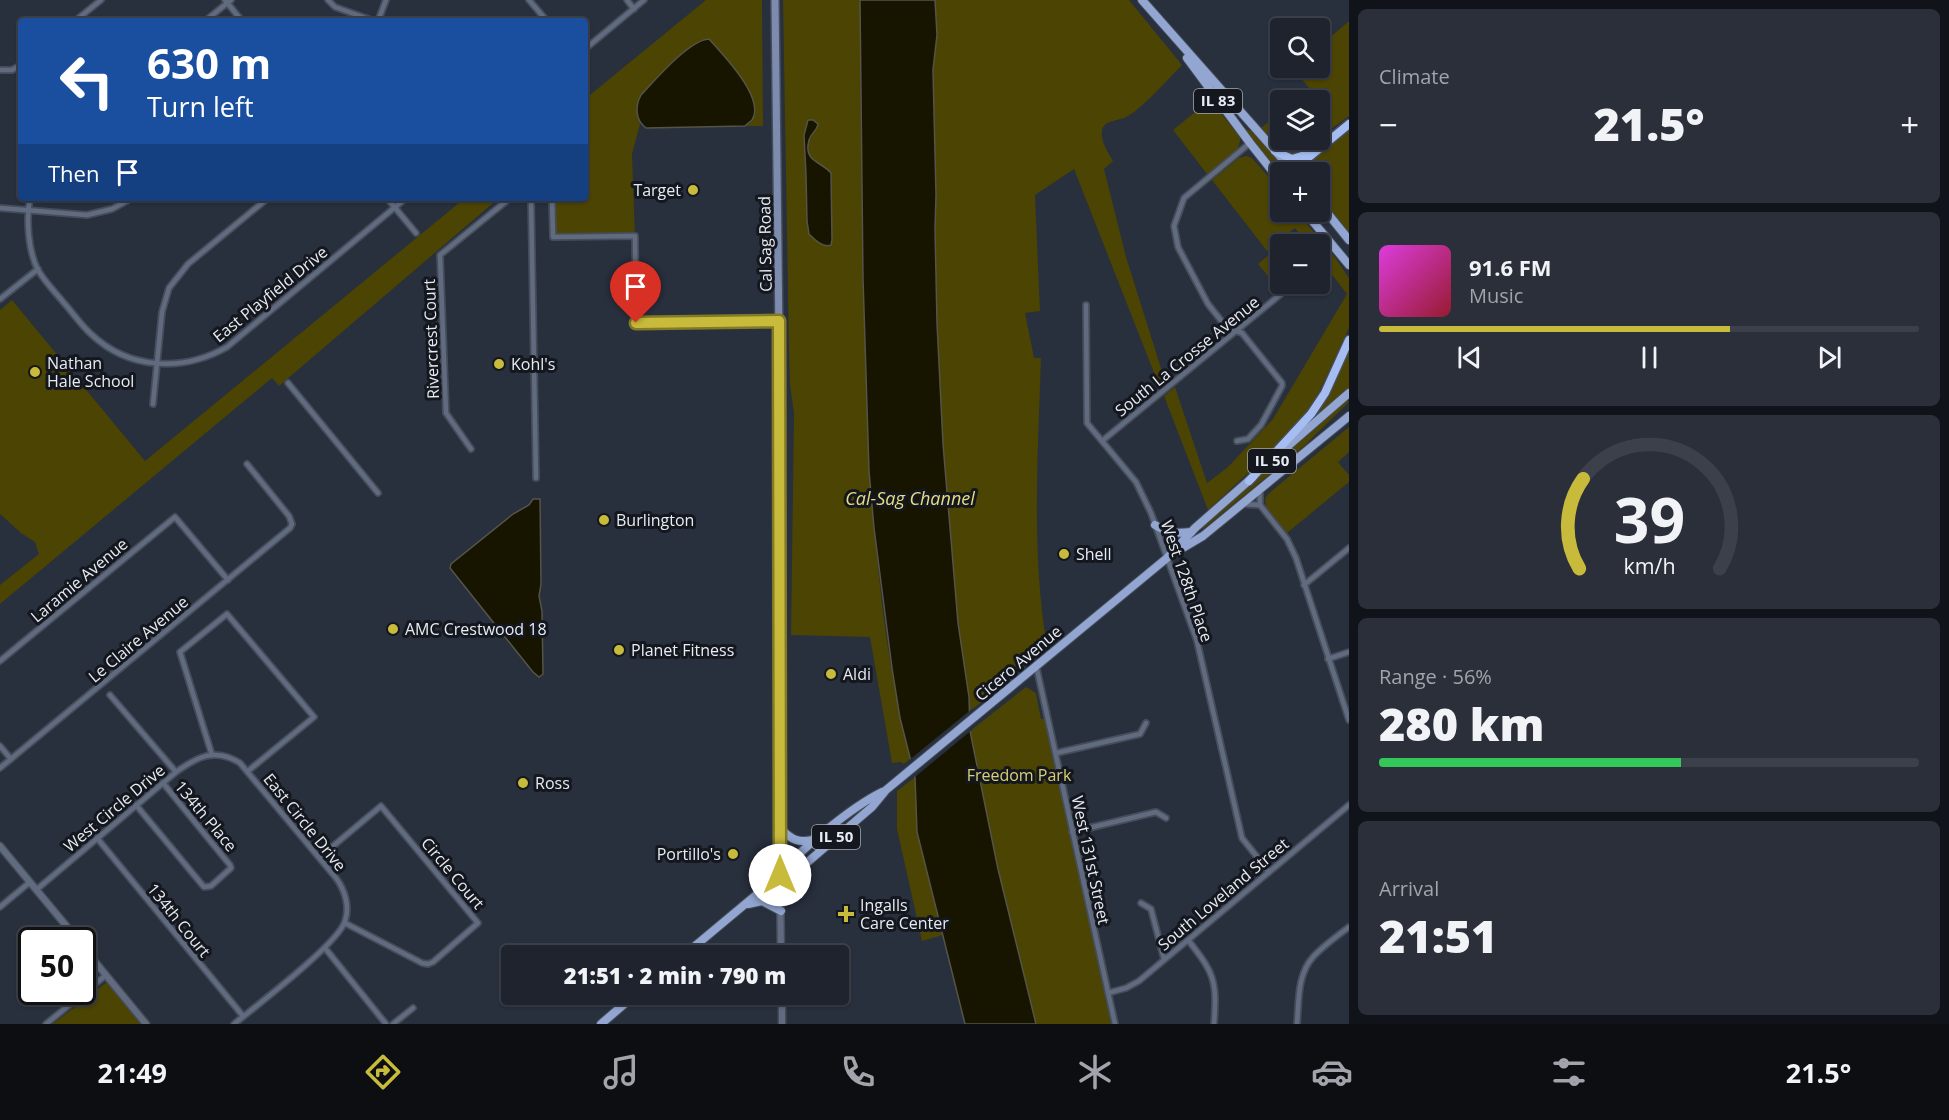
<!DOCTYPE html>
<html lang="en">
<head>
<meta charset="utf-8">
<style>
  body { margin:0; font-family:"Open Sans",sans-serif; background:#2b2f3a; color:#f1f3f6; height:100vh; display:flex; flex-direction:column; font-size:22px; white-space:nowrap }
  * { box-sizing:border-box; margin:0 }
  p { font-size:20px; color:#a1a4aa }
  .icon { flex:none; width:33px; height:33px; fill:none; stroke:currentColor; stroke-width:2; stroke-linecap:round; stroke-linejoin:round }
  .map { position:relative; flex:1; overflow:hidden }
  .panel { display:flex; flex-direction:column; gap:9px; padding:9px; background:#101319; width:600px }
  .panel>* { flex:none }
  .banner { position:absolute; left:18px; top:18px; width:570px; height:183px; border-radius:6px; box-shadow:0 2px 4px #0004,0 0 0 2px #3c404a; background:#1a4fa0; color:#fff; overflow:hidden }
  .fabs { position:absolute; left:1270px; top:18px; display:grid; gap:12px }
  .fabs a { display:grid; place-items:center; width:60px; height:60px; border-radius:6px; background:#1e232e; box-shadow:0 2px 4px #0004,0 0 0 2px #3c404a; font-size:30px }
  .speed { position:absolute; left:18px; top:927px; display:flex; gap:12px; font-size:30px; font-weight:700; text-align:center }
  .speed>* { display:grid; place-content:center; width:78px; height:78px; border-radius:50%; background:#1e232e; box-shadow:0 2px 4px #0004,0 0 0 2px #3c404a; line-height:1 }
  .speed .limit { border:3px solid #111; border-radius:9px; background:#fff; color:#111 }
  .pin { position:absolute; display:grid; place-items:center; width:51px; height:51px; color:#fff; margin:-62px -26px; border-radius:50% 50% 50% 0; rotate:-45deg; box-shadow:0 0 6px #0007 }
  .pin .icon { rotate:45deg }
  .me { position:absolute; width:66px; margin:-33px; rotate:0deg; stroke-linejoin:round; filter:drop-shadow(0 0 4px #0008) }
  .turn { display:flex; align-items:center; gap:21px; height:126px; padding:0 30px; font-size:27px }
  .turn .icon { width:78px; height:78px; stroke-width:2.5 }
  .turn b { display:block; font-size:42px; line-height:51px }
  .then { display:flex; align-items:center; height:57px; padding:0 30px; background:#0003; gap:12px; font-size:22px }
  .big { font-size:45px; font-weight:800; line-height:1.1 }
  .panel .widget { flex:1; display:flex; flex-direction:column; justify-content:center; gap:9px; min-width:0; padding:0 21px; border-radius:9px; background:#2b2f3a }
  .panel .dial { align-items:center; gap:0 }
  .dial svg { height:156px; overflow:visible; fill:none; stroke:#3c404a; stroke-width:7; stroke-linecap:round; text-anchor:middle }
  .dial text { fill:#f1f3f6; stroke:none }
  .song { display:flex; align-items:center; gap:18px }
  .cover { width:72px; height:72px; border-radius:9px; background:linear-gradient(135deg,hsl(300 70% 55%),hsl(350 70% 35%)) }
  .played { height:6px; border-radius:3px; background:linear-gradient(90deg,#c8bb3b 65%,#3c404a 65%) }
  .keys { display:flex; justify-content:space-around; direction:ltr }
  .heat { display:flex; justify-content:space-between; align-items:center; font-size:33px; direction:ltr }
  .charge { height:9px; border-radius:4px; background:linear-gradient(90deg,#34c759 56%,#3c404a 0) }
  .trip { position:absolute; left:501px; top:945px; width:348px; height:60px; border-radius:6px; background:#1e232e; box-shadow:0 2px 4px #0004,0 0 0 2px #3c404a; font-weight:800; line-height:60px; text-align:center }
  .tab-bar { display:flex; height:96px; justify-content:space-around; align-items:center; background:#0c0e12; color:#a1a4aa }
  .tab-bar .icon { width:42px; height:42px }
  .tab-bar .active { color:#c8bb3b }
  .tab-bar b { font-size:27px; color:#f1f3f6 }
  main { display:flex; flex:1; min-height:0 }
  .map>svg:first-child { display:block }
  .green { fill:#4b4402; fill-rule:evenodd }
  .water { fill:#171400; stroke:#555449; stroke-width:1.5 }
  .pier { fill:#282f3d }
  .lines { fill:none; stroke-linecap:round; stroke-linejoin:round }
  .minor-casing { stroke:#464d5a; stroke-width:8 }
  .tertiary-casing { stroke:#464d5a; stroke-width:9 }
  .secondary-casing { stroke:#464d5a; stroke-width:10 }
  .primary-casing { stroke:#464d5a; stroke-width:10 }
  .motorway-casing { stroke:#464d5a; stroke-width:11 }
  .minor { stroke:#616b80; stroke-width:4.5 }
  .tertiary { stroke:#616b80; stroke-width:6 }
  .secondary { stroke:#7d8cae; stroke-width:7 }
  .primary { stroke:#92a6d1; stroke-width:8 }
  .motorway { stroke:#a5bdf1; stroke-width:8 }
  .route-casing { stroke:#827a26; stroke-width:15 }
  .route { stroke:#c8bb3b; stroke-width:10 }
  .poi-dot { fill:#c8bb3b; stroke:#14171d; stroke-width:2 }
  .labels { text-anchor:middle; stroke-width:6; stroke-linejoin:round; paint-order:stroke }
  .shield { fill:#14171d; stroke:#a7abb4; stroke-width:1.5 }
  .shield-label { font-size:15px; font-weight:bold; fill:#e6ebf4 }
  .poi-label { font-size:16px; fill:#e6ebf4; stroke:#14171d; text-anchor:start }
  .street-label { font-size:16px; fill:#e6ebf4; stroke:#14171d }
  .park-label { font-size:16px; fill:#d9d079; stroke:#14171d }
  .water-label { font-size:18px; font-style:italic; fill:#e6dd85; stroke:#14171d }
</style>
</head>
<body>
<main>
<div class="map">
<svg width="1349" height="1024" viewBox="0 0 1349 1024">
  <rect width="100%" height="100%" fill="#282f3d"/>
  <!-- green -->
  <g class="green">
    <path d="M706,0H762L763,126H745L752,120L733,68L709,40H701L687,49L641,95L637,115L640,124L632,154L635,236L553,237L552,198H585V99Z"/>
    <path d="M783,0H860C860,118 862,236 866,354C870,490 877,627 910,759L904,764L901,762L892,763L870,637L791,635L794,413L790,385L789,349ZM808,120L816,130C808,139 804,152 814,162C820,166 826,167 831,173L832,240L807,221Z"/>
    <path d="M935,0H1129L1182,65C1169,78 1141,110 1126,117C1119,121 1104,120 1102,130C1100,140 1108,153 1113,161L1104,169L1126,257L1166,384L1160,388L1074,169L1035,195L1040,311L1025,313L1034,358H1041C1038,454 1031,551 1047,646L983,701L970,711L958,623L943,444L937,323L935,229L936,195L933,70L937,35Z"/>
    <path d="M1349,21V116L1320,137V100H1295L1309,88L1293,68H1320V46Z"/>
    <path d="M1210,100L1240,137C1242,154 1219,165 1207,174L1173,130Z"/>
    <path d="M1281,112V140H1316L1296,156L1280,149L1261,128Z"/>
    <path d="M1246,129L1254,132L1285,168L1279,172L1245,130Z"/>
    <path d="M1349,130V234L1320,199V172H1300L1304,167Z"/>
    <path d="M1246,156L1252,158L1281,191V212H1297L1336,259L1349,278V328L1319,392L1306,414L1288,436L1208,510L1164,396L1175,387L1207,483L1228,467L1273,419L1347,294L1320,259V244H1308L1295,228L1267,251L1212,180L1239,158Z"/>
    <path d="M465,198H499L279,386L272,378L0,604V585L39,554L35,542L21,533L0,514V310L12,300L145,461Z"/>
    <path d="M1281,245V276L1274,283L1258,264Z"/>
    <path d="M1349,347V390L1311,422L1321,406Z"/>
    <path d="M1347,400L1349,402L1304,446L1203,529L1202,527L1219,510Z"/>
    <path d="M1349,427V452L1338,462L1349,475V482L1287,533L1266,508L1265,499L1268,494Z"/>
    <path d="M1026,687L1036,693L1041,719L1047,718L1067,808L1065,809L1111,1024H1036L998,869L970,731Z"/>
    <path d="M915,777L917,832L943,935L922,941L897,829V791Z"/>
    <path d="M107,982L141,1024H53Z"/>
  </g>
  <!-- water -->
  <g class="water">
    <path d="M860,0H935L937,35L933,70L936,195L935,229L937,323L943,444L958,623L969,697L970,731L998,869L1036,1024H965L917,832L915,777L900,718L892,668L874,528L869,471L863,278Z"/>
    <path d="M709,39C722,54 766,98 752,120C752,120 746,125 745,126L646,128C635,120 635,106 641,95C655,80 689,40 709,39Z"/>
    <path d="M808,120H813L818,124C817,131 811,133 809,140C803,162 821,161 831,173L832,240L831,245C823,248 815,240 809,234L807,221L806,175L804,135Z"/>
    <path d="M533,499H540L541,584L539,596L542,611L543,674L539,677L533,672L450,568L451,564L513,514L529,505Z"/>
  </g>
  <!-- pier -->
  <path class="pier" d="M973,708V729L915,777L910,771L908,761Z"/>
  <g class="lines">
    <!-- minor casing -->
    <g class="minor-casing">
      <g id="minor">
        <path d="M225,0L242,21"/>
        <path d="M328,0L335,7L374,21"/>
        <path d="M529,0L547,21"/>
        <path d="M627,0L634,9"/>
        <path d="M75,21L101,0"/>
        <path d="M205,21L231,0"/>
        <path d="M378,21L386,0"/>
        <path d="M585,49L644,0"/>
        <path d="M0,70H12L21,65"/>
        <path d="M30,198C26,219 28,251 38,270C45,282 55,292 64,303C73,313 81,325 91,334C129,370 183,372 227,347L406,198"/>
        <path d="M387,198L416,233"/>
        <path d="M531,198L536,478"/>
        <path d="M552,198L553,237L635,236L636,323L779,321"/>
        <path d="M0,208L87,215L112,209L132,198"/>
        <path d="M0,299L38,269"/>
        <path d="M1086,305L1087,423L1136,482L1151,513L1197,641L1242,838L1269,872"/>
        <path d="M288,383L378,493"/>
        <path d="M153,404L162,312L169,288L188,264L268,198"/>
        <path d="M1102,441L1287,289"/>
        <path d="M1237,441L1248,439L1261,425L1282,386V383L1242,333L1227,328L1208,304L1178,247L1174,226L1184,198L1250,143"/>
        <path d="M471,449L446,413L440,255L510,198"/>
        <path d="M1260,490V505L1287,539L1296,558L1349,720"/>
        <path d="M1242,504L1260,505"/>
        <path d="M1304,585L1349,548"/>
        <path d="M1328,659L1349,652"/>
        <path d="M0,661L175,517L228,580"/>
        <path d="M1036,665L1115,1024"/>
        <path d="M110,695L176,772"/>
        <path d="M0,746L11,759"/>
        <path d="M1056,753L1140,734L1146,723"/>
        <path d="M212,755L180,652L227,614L314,717L248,771"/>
        <path d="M0,768L290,528L292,524L289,516L247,464"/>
        <path d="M136,805L204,887L211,886L231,868L230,865L163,783"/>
        <path d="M1072,832L1156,812L1166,818"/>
        <path d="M97,838L243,1016"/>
        <path d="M320,857L381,806L478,923L433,962L428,964L422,963L345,923"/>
        <path d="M36,890L176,772C197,757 215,747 240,763L336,878C345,890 350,907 345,921C339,943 256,1006 234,1024"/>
        <path d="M1141,903L1151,909L1164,959"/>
        <path d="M0,907L30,882"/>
        <path d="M1188,940C1215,974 1217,981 1214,1024"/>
        <path d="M325,948L386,1024"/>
        <path d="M1108,993L1126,988L1139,981L1349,805"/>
        <path d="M46,1024L106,975"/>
        <path d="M393,1024L413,1008"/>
        <path d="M1297,1024C1299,1001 1297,975 1313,957C1323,946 1337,936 1349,927"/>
      </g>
    </g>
    <!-- tertiary casing -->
    <g class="tertiary-casing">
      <g id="tertiary">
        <path d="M0,846L78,940"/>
        <path d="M780,875L781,956"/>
        <path d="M82,946L146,1024"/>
        <path d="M782,994V1024"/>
      </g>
    </g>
    <!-- secondary casing -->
    <g class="secondary-casing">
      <path id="secondary" d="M775,0L780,421V875"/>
    </g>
    <!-- primary casing -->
    <g class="primary-casing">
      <g id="primary">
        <path d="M1142,0L1294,172"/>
        <path d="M1187,58L1250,143L1281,182"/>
        <path d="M1320,204L1349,240"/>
        <path d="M1305,212L1349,265"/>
        <path d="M1273,459L1349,393"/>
        <path d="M1155,525C1167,533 1177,534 1191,532"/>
        <path d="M1176,552L1203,536L1349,416"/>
        <path d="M780,828C791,840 800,844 815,839"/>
        <path d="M780,875L796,872L872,807L886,790L1167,558L1195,528L1253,477"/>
        <path d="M748,904L762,901L781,911"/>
        <path d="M683,956L780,875C801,848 852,807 882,792"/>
        <path d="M601,1024L636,994"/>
      </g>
    </g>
    <!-- motorway casing -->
    <g class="motorway-casing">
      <g id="motorway">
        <path d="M1275,151L1292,159L1308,154"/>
        <path d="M1291,172L1349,124"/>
        <path d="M1249,481L1311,414L1325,393L1349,340"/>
      </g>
    </g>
    <!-- minor -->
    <use href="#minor" class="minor"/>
    <!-- tertiary -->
    <use href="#tertiary" class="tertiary"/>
    <!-- secondary -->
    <use href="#secondary" class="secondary"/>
    <!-- primary -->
    <use href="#primary" class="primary"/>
    <!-- motorway -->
    <use href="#motorway" class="motorway"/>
  </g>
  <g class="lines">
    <!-- route casing -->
    <g class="route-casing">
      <path id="route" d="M636,323L779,321L780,875"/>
    </g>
    <!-- route -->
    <use href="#route" class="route"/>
  </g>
  <!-- markers -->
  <g class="poi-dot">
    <circle cx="693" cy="190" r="6"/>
    <circle cx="499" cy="364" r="6"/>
    <circle cx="35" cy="372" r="6"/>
    <circle cx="604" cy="520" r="6"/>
    <circle cx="1064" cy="554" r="6"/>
    <circle cx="393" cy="629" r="6"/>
    <circle cx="619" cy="650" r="6"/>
    <circle cx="831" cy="674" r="6"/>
    <circle cx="523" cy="783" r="6"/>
    <circle cx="733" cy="854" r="6"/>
    <path d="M843 905h6v6h6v6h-6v6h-6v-6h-6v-6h6z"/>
  </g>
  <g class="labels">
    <!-- shield labels -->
    <g class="shield">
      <rect x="1194" y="89" width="48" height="24" rx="4.5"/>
      <rect x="1248" y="449" width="48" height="24" rx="4.5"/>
      <rect x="812" y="825" width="48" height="24" rx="4.5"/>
    </g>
    <g class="shield-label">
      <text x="1218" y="106">IL 83</text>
      <text x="1272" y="466">IL 50</text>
      <text x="836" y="842">IL 50</text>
    </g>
    <!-- poi labels -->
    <g class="poi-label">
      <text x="681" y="196" text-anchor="end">Target</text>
      <text x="47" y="369">Nathan<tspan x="47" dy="18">Hale School</tspan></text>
      <text x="511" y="370">Kohl's</text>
      <text x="616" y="526">Burlington</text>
      <text x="1076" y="560">Shell</text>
      <text x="405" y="635">AMC Crestwood 18</text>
      <text x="631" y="656">Planet Fitness</text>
      <text x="843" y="680">Aldi</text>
      <text x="535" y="789">Ross</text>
      <text x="721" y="860" text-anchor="end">Portillo's</text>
      <text x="860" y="911">Ingalls<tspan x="860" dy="18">Care Center</tspan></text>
    </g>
    <!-- street labels -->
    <g class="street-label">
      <text transform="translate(765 244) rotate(-91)" y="6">Cal Sag Road</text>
      <text transform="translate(270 294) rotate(-39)" y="6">East Playfield Drive</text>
      <text transform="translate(431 339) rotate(-92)" y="6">Rivercrest Court</text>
      <text transform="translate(1187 356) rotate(-39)" y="6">South La Crosse Avenue</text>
      <text transform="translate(79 580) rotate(-40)" y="6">Laramie Avenue</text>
      <text transform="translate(1187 581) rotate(71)" y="6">West 128th Place</text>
      <text transform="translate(138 639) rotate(-40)" y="6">Le Claire Avenue</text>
      <text transform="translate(1018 663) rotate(-40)" y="6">Cicero Avenue</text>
      <text transform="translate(114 808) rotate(-40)" y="6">West Circle Drive</text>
      <text transform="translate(206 816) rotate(50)" y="6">134th Place</text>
      <text transform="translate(305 822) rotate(51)" y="6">East Circle Drive</text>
      <text transform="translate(1091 860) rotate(78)" y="6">West 131st Street</text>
      <text transform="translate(453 873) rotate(50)" y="6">Circle Court</text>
      <text transform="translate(1223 894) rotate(-40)" y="6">South Loveland Street</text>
      <text transform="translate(179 920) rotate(51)" y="6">134th Court</text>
    </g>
    <!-- park labels -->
    <g class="park-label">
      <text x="1019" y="781">Freedom Park</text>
    </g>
    <!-- water labels -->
    <g class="water-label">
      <text x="910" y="505">Cal-Sag Channel</text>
    </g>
  </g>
</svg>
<div class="fabs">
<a><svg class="icon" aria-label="search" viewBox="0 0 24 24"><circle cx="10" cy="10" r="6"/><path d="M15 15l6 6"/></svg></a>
<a><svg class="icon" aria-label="layers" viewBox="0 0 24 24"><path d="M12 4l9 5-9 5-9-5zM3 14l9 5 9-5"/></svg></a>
<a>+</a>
<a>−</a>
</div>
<div class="speed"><div class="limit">50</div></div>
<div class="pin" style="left:636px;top:323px;background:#d93025"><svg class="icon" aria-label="arrive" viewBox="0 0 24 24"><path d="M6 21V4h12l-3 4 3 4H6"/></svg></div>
<svg class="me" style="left:780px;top:875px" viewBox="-20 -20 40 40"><circle r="19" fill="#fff"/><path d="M0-13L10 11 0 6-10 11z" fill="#c8bb3b"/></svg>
<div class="trip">21:51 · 2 min · 790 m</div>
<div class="banner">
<div class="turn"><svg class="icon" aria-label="left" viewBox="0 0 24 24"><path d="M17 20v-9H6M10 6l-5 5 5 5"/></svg><div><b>630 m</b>Turn left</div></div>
<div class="then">Then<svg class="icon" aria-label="arrive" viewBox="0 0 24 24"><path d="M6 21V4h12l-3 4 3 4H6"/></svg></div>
</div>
</div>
<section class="panel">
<div class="widget"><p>Climate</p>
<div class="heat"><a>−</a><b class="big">21.5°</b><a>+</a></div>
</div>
<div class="widget">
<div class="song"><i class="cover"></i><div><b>91.6 FM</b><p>Music</p></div></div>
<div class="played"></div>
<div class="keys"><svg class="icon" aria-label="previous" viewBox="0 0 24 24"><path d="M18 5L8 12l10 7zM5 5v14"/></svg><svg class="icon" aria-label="pause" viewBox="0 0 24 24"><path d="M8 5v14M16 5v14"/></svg><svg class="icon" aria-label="next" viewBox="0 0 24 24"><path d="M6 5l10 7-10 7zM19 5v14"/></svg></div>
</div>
<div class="widget dial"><svg viewBox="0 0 100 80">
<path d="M14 69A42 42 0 1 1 86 69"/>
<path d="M14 69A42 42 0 0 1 16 23" stroke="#c8bb3b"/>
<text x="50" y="56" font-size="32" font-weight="700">39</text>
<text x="50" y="72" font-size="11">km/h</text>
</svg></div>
<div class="widget"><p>Range · 56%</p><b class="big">280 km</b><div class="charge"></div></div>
<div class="widget"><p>Arrival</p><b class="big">21:51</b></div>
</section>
</main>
<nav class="tab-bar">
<b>21:49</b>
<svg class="icon active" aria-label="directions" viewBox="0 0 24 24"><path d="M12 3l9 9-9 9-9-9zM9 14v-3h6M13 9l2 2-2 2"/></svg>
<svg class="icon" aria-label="music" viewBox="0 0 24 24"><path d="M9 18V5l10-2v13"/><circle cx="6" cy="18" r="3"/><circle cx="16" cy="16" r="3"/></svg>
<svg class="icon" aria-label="phone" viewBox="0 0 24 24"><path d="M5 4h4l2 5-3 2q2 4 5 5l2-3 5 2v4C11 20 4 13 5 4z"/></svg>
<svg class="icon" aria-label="climate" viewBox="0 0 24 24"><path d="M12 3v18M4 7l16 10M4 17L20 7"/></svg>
<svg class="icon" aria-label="car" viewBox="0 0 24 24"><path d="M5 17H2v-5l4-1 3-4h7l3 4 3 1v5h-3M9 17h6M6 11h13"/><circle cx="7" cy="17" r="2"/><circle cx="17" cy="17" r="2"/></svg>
<svg class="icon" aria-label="filters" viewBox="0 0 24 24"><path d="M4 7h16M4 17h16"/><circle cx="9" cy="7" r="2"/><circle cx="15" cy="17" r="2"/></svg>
<b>21.5°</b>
</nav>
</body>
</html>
